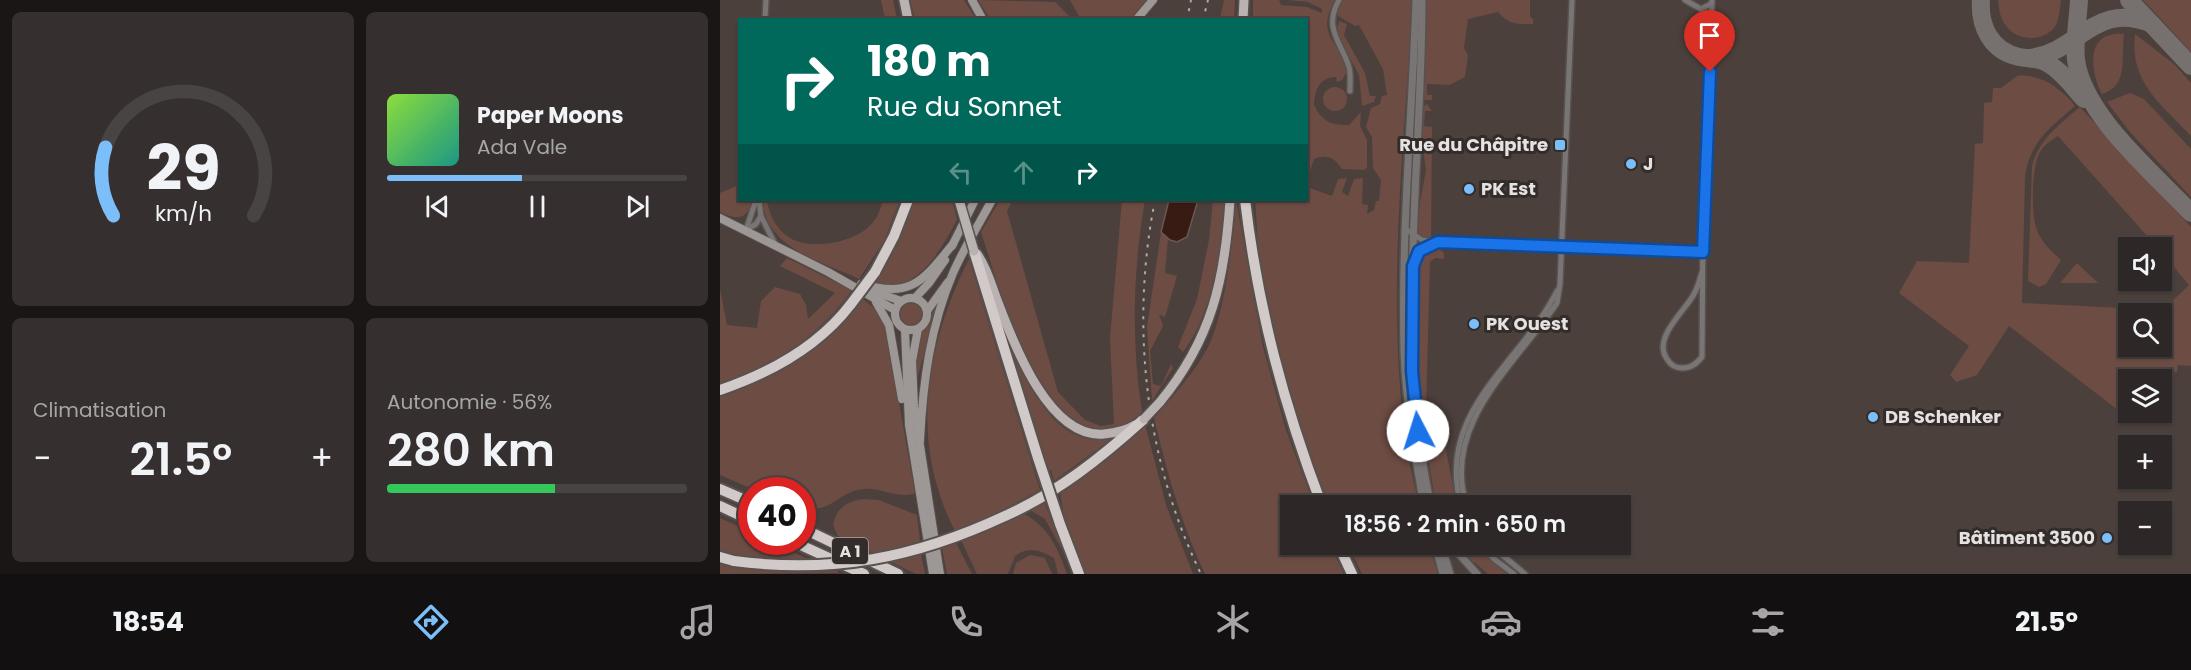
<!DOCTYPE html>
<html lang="fr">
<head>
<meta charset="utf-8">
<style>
  body { margin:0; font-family:Poppins,sans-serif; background:#35302f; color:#f1f3f6; height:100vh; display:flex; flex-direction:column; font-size:22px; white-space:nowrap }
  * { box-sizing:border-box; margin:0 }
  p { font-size:20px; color:#a7a6a7 }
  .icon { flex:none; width:33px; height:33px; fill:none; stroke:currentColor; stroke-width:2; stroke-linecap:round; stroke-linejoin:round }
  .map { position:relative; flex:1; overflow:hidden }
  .sheet { display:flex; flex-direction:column; gap:12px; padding:12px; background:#191615; width:720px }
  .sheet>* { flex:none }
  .guide { position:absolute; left:18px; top:18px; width:570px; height:183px; border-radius:0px; box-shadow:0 2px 4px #0004,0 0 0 2px #484444; background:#00695c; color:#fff; overflow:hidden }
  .tools { position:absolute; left:1398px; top:237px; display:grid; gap:12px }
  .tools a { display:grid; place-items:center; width:54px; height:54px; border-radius:0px; background:#2d2827; box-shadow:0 2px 4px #0004,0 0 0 2px #484444; font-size:30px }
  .speed { position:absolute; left:18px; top:477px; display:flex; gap:12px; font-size:30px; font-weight:700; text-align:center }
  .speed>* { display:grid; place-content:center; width:78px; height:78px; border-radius:50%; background:#2d2827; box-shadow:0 2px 4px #0004,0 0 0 2px #484444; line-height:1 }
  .speed .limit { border:9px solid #d22; background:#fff; color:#111 }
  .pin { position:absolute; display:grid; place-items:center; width:51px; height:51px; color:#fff; margin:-62px -26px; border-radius:50% 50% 50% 0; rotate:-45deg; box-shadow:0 0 6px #0007 }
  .pin .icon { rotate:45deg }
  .me { position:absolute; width:66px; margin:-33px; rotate:355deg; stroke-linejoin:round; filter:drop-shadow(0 0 4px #0008) }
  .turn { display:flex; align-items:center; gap:21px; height:126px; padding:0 30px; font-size:27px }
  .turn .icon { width:78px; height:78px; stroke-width:2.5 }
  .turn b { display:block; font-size:42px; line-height:51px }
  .lanes { display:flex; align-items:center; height:57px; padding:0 30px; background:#0003; justify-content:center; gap:30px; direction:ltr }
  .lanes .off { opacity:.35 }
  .big { font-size:45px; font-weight:600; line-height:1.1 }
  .sheet .tile { flex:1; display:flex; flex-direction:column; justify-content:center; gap:9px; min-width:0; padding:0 21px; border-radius:9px; background:#35302f }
  .sheet .dial { align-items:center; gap:0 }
  .dial svg { height:156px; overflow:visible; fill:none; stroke:#484444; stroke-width:7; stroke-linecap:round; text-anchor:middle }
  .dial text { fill:#f1f3f6; stroke:none }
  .song { display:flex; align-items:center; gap:18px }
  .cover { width:72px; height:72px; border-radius:9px; background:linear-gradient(135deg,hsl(90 70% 55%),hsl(170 70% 35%)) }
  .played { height:6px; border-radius:3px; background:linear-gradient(90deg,#7cbef9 45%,#484444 45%) }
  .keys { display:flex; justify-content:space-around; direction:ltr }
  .heat { display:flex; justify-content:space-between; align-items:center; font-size:33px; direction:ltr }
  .charge { height:9px; border-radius:4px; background:linear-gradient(90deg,#34c759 56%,#484444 0) }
  .sheet .tiles { flex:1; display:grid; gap:12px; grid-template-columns:repeat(2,1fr) }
  .trip { position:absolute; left:560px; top:495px; width:351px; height:60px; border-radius:0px; background:#2d2827; box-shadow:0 2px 4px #0004,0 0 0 2px #484444; font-weight:600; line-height:60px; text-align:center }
  .menu { display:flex; height:96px; justify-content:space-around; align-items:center; background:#121010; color:#a7a6a7 }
  .menu .icon { width:42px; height:42px }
  .menu .on { color:#7cbef9 }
  .menu b { font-size:27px; color:#f1f3f6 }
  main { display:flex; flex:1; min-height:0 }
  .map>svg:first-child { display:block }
  .built { fill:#4c403c; fill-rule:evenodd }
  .green { fill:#6c4c43; fill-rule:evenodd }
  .water { fill:#381c14; stroke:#6c5752; stroke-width:1.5 }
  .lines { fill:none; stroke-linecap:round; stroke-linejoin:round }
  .taxiway { stroke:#76706e; stroke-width:18 }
  .minor-casing { stroke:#575250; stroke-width:8 }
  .tertiary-casing { stroke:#575250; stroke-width:10 }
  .secondary-casing { stroke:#575250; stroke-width:10 }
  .primary-casing { stroke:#575250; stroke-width:12 }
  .motorway-casing { stroke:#575250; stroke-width:14 }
  .minor { stroke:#797574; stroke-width:5 }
  .tertiary { stroke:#797574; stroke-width:7 }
  .secondary { stroke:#9d9896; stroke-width:8 }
  .primary { stroke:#b9b2b0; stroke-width:9 }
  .motorway { stroke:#d2cac8; stroke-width:10 }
  .rail { stroke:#afaba9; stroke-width:2; stroke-dasharray:3 6; stroke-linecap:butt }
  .primary-bridge-casing { stroke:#575250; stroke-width:12; stroke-linecap:butt }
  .motorway-bridge-casing { stroke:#575250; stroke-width:14; stroke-linecap:butt }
  .primary-bridge { stroke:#b9b2b0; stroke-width:9 }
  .motorway-bridge { stroke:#d2cac8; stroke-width:10 }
  .route-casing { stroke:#114b97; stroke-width:15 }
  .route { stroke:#1a73e8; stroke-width:10 }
  .poi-dot { fill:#7cbef9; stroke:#322c2a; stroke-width:2 }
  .labels { text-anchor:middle; stroke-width:6; stroke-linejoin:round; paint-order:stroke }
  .shield { fill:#322c2a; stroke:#b0abaa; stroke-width:1.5 }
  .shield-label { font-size:16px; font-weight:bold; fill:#e6e2e1 }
  .poi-label { font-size:18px; font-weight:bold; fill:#e6e2e1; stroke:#322c2a; text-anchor:start }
</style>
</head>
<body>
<main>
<section class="sheet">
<div class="tiles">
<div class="tile dial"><svg viewBox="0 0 100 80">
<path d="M14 69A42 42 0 1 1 86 69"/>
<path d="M14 69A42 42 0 0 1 10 34" stroke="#7cbef9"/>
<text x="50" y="56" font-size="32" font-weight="700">29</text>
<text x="50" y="72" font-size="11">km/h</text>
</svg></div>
<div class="tile">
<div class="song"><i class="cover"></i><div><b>Paper Moons</b><p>Ada Vale</p></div></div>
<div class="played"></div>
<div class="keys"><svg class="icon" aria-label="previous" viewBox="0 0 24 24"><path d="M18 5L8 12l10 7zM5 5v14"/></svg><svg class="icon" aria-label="pause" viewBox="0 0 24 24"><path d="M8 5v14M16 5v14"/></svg><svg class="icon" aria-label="next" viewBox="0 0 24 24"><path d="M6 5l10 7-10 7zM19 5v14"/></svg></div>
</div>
<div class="tile"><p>Climatisation</p>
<div class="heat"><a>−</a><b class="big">21.5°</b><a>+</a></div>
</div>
<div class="tile"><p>Autonomie · 56%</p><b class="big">280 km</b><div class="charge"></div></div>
</div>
</section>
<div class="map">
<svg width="1471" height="574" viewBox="0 0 1471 574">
  <rect width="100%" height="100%" fill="#3c3634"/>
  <!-- built -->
  <path class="built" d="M0,0H1471V574H0ZM20,20H586V200H20ZM1408,248H1442V280H1408ZM1408,314H1442V346H1408ZM1408,380H1442V412H1408ZM1408,446H1442V478H1408ZM32,490H82V542H32ZM570,506H900V544H570ZM1408,512H1442V544H1408Z"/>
  <!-- green -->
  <g class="green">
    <path d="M161,0H173L177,19H165Z"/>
    <path d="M190,0H244L256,19H195Z"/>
    <path d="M258,0L335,2L352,19H270Z"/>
    <path d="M350,0H427L410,19L361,20Z"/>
    <path d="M504,0H515L514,19H500Z"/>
    <path d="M533,0H559L561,5L587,7L602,13V9L588,2L568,0H615C592,39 627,45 627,72L622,80L617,82L616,77C599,78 595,89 594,105C601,121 612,126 629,125L641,112L640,126L647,140V167L645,170L622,169C614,158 608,154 594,159L587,180L586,20H533Z"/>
    <path d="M622,0H693C684,142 666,301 686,443C689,464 695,485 699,505H610C579,438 551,337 540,264C537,242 537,221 535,200H586L587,187L612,196L618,179L627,178L622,192L628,196L634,179L643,178L642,204L648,205L647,214L654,210L656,201H659L661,180L653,168L652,137L646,127L651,108L660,104L662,96L667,95L663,69L639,25L635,26L618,16L616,12Z"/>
    <path d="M705,0H810V17L813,19V24C797,24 789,25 778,12L748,19L744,48L748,55L745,77L729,85L707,84V95H712V100H705L702,94Z"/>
    <path d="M1278,0H1341C1340,8 1339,22 1334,28C1322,42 1298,41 1287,27C1280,19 1279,10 1278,0Z"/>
    <path d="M1423,0H1471V52Z"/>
    <path d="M619,21L627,24L624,35L645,73L650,96H656L654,102L642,106L639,75L616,32Z"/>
    <path d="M1404,34C1401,57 1409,86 1382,94C1370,71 1365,30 1404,34Z"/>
    <path d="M1415,34L1455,65L1471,83V136C1441,104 1409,82 1415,34Z"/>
    <path d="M1297,76C1320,73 1341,88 1355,106C1329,129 1311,140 1305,176L1302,303L1443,310L1469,285L1442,253V248L1437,247L1338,136C1331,140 1324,145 1320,152C1312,164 1311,212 1316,227C1320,241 1331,251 1341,260L1326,284L1319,287L1308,281L1312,166C1319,139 1339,125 1360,107L1471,227V366L1458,365L1457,372L1421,371L1420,379L1408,380V412L1411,413L1403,414L1289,326L1257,375L1236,382L1230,375L1249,346L1179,293L1197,261L1249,263L1255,144L1263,143L1264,103L1272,102L1273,88H1281ZM1408,314H1442V346H1408Z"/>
    <circle cx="615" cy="99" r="12"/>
    <path d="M1410,93L1424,99L1471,149V197L1410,132L1387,102Z"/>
    <path d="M707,104L712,111H705L704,126L712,127L711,239L694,234L706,170L700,129V108Z"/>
    <path d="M19,185L20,200H33C27,219 18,221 0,212V193Z"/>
    <path d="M43,200H47C49,214 55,227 67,236C89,252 138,243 154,221C159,215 161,206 163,200H180L164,241L139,279C103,262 44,248 43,200Z"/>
    <path d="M192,200H232L237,220C220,251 196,297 154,283L170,257Z"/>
    <path d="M280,200H293L287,211L338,392L365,420L381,426L394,424L390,338L402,200H425C413,270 411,341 422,412L409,424L400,429L375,431L347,420L307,362L285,308L261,232Z"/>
    <path d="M493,200H506C503,245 492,316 463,352L458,347L477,299L489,240Z"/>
    <path d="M516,200L543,347L566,430L594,505L570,506V544L610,545L624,574H485C461,524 447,472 434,418C453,396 473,374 487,349C505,316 513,238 516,200Z"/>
    <path d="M441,232L448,238L445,273L457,276L445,317L439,314L443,326L430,351L433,384L441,386L451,364L453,368L432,401L427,327Z"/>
    <path d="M716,247L724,253V259L715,258L710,262L706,411L713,412L720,421L737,505H716L700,410L696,370L698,259L705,251Z"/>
    <path d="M67,258L132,290C108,324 73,352 35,371C24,376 11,379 0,384V289L7,325L37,328L41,301L55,287L80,294L86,305L88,319L115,293L60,266Z"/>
    <path d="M249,259L320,490L269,517L235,531C189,442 205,346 249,259Z"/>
    <path d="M1357,263L1378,283H1340Z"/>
    <path d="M143,299L161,314L166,329L195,493C179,500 161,487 144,489C116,492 114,513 83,508L82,490H35L0,475V394C48,382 111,335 143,299Z"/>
    <path d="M220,299L197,379L194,365L200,333L209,325L212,310Z"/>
    <circle cx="191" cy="314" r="11"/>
    <path d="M287,340C305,373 325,429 365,438C374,441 385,439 394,437L334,481L331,470L327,471Z"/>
    <path d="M425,424L446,505L473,574H365L341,513L343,510L340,493L370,472Z"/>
    <path d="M144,499L159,500L197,515L200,541L188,545L190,557L201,554L205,574H196L118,536L113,525C116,508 127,501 144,499Z"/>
    <path d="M324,501L345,555L325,519L310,510Z"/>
    <path d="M303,513C329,528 337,546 347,574H338L334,558C320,550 309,546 295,556L288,574H257L241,540Z"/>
    <path d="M0,518L31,532L32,542H51L90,560H52L0,553Z"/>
    <path d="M236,543L252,574H227L222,548Z"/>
    <path d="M628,545H709L718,574H642Z"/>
    <path d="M735,545H757L765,555L791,574H768L754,562L752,563Z"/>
    <path d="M310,555L325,558L332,574H293L296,563Z"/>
    <path d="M0,564L53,571L116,570L119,573L0,574Z"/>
  </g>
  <!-- water -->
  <path class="water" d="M449,200H478L467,237L457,242L450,240L441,232Z"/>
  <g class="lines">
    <!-- taxiway -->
    <g class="taxiway">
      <path d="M1261,0C1259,26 1271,51 1299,57C1309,59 1318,58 1327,63C1342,71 1353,87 1364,99"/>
      <path d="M1359,0C1358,19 1354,41 1356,60C1364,116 1433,172 1471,213"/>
      <path d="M1409,0L1471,66"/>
      <path d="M1310,58C1359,52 1375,0 1432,24"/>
    </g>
    <!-- minor casing -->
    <g class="minor-casing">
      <g id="minor">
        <path d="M619,0C603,28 621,42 629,67C631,74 630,84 630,91"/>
        <path d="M965,0L981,9L991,4"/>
        <path d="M45,20L46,0"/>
        <path d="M39,200L41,216L55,244"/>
        <path d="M26,230L36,200"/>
        <path d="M26,230L36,224L41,216"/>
        <path d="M687,230L702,240L718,242L983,252"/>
        <path d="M694,263L700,251L714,243"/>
        <path d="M982,272C980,279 978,287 974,294C965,311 932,338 947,359C950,364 955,368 962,368C971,368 976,364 982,357L983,224L992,1"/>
        <path d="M741,506C715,411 800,365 837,291"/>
        <path d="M747,506C720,425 796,364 837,303L840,284L852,0"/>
        <path d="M761,544L774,559L794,574"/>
        <path d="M769,544L805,574"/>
      </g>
    </g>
    <!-- tertiary casing -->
    <g class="tertiary-casing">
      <g id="tertiary">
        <path d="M696,0C692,117 681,235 684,352C686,403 695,455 704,506"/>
        <path d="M702,0C702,169 674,339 711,506"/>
        <path d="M715,544L723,574"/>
        <path d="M721,544L730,574"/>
        <path d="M730,544L757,574"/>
      </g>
    </g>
    <!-- secondary casing -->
    <g class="secondary-casing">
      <g id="secondary">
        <path d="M252,0L263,20"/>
        <path d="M416,20L433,0"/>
        <path d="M0,218L108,272L175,310"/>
        <path d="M232,246L255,200"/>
        <path d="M141,284C192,298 202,282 233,244"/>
        <path d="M150,290L181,301"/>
        <circle cx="191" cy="314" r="16"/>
        <path d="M195,298L209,283L225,260"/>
        <path d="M156,302L169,325L182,399"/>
        <path d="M207,311L228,282"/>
        <path d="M198,329L192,361L194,407L220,574"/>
        <path d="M185,330L189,425L213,574"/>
        <path d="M200,440C203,382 210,327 233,273C244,248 259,224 272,200"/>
      </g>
    </g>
    <!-- primary casing -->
    <g class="primary-casing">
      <g id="primary">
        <path d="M184,0L188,20"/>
        <path d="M523,20L524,0"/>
        <path d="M257,254C268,269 272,288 279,305C295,347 330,439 384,434C394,433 406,431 415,425"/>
        <path d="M440,402C492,339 505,279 510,200"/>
      </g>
    </g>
    <!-- motorway casing -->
    <g class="motorway-casing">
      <g id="motorway">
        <path d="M525,200C538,308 563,403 602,506"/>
        <path d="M254,251L318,458"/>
        <path d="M155,272L174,236L188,200"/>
        <path d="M0,390C50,373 99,346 131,304"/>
        <path d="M0,489L32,503"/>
        <path d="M0,506L32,521"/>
        <path d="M285,516C337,493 382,457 424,419"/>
        <path d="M340,524L359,574"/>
        <path d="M82,528L178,574"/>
        <path d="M74,542L144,574"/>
        <path d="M618,544L632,574"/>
        <path d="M0,557L14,561"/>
      </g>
    </g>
    <!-- minor -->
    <use href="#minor" class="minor"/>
    <!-- tertiary -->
    <use href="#tertiary" class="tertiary"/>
    <!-- secondary -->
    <use href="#secondary" class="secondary"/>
    <!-- primary -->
    <use href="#primary" class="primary"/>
    <!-- motorway -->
    <use href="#motorway" class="motorway"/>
    <!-- rail -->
    <g class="rail">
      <path d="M467,20L471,0"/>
      <path d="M483,20L488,0"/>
      <path d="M435,200C410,325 425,459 481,574"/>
    </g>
    <!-- primary-bridge casing -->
    <g class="primary-bridge-casing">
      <g id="primary-bridge">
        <path d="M239,200L254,251"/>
        <path d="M424,419L440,402"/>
      </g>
    </g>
    <!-- motorway-bridge casing -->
    <g class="motorway-bridge-casing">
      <g id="motorway-bridge">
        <path d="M131,304L155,272"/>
        <path d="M318,458L340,524"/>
        <path d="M14,561C113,574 195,558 285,516"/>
      </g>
    </g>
    <!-- primary-bridge -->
    <use href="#primary-bridge" class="primary-bridge"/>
    <!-- motorway-bridge -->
    <use href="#motorway-bridge" class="motorway-bridge"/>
  </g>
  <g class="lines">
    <!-- route casing -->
    <g class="route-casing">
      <path id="route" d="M698,431L692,371L693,266L699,251L718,242L983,252L990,72"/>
    </g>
    <!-- route -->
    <use href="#route" class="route"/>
  </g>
  <!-- markers -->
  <g class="poi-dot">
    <rect x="834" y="139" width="12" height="12" rx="3"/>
    <circle cx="911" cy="164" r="6"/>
    <circle cx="749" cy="189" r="6"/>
    <circle cx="754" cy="324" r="6"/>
    <circle cx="1153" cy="417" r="6"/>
    <circle cx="1387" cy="538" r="6"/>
  </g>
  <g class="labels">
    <!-- shield labels -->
    <rect class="shield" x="112" y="538" width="36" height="26" rx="4.5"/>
    <g class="shield-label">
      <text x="130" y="557">A 1</text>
    </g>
    <!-- poi labels -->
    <g class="poi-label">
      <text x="828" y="151" text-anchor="end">Rue du Châpitre</text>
      <text x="923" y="170">J</text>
      <text x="761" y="195">PK Est</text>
      <text x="766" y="330">PK Ouest</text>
      <text x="1165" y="423">DB Schenker</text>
      <text x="1375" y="544" text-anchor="end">Bâtiment 3500</text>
    </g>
  </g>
</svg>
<div class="tools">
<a><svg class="icon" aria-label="sound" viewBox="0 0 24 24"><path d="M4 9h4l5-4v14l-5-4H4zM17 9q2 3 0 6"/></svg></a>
<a><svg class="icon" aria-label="search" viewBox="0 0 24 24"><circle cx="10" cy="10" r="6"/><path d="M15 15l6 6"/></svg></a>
<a><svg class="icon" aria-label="layers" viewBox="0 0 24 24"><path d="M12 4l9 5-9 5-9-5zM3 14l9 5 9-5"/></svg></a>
<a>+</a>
<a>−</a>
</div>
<div class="speed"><div class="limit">40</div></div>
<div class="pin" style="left:990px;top:72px;background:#d93025"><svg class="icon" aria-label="arrive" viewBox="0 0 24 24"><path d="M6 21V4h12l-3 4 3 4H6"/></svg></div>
<svg class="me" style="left:698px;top:431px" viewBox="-20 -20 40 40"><circle r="19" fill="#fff"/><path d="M0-13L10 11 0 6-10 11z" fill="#1a73e8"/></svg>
<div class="trip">18:56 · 2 min · 650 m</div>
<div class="guide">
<div class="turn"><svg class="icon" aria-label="right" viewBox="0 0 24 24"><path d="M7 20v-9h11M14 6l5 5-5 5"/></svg><div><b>180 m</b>Rue du Sonnet</div></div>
<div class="lanes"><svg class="icon off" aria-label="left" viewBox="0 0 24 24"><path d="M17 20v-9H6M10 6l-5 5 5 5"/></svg><svg class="icon off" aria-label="ahead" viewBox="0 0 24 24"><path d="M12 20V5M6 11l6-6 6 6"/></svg><svg class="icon" aria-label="right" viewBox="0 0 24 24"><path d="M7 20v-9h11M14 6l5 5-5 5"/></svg></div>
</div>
</div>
</main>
<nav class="menu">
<b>18:54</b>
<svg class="icon on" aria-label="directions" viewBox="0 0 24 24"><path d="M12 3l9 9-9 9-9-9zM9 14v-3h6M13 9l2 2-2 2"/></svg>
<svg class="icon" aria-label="music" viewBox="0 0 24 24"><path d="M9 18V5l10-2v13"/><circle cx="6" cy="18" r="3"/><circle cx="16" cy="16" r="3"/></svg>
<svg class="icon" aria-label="phone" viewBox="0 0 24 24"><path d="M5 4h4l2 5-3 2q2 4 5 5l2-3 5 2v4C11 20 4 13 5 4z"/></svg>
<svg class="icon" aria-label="climate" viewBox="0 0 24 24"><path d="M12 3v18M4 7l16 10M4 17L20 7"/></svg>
<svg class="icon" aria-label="car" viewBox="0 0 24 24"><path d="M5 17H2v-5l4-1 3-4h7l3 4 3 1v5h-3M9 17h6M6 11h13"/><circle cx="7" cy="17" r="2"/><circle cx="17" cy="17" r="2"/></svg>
<svg class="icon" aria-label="filters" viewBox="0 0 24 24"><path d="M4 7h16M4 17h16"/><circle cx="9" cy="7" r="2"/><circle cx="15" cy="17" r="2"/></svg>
<b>21.5°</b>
</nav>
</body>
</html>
